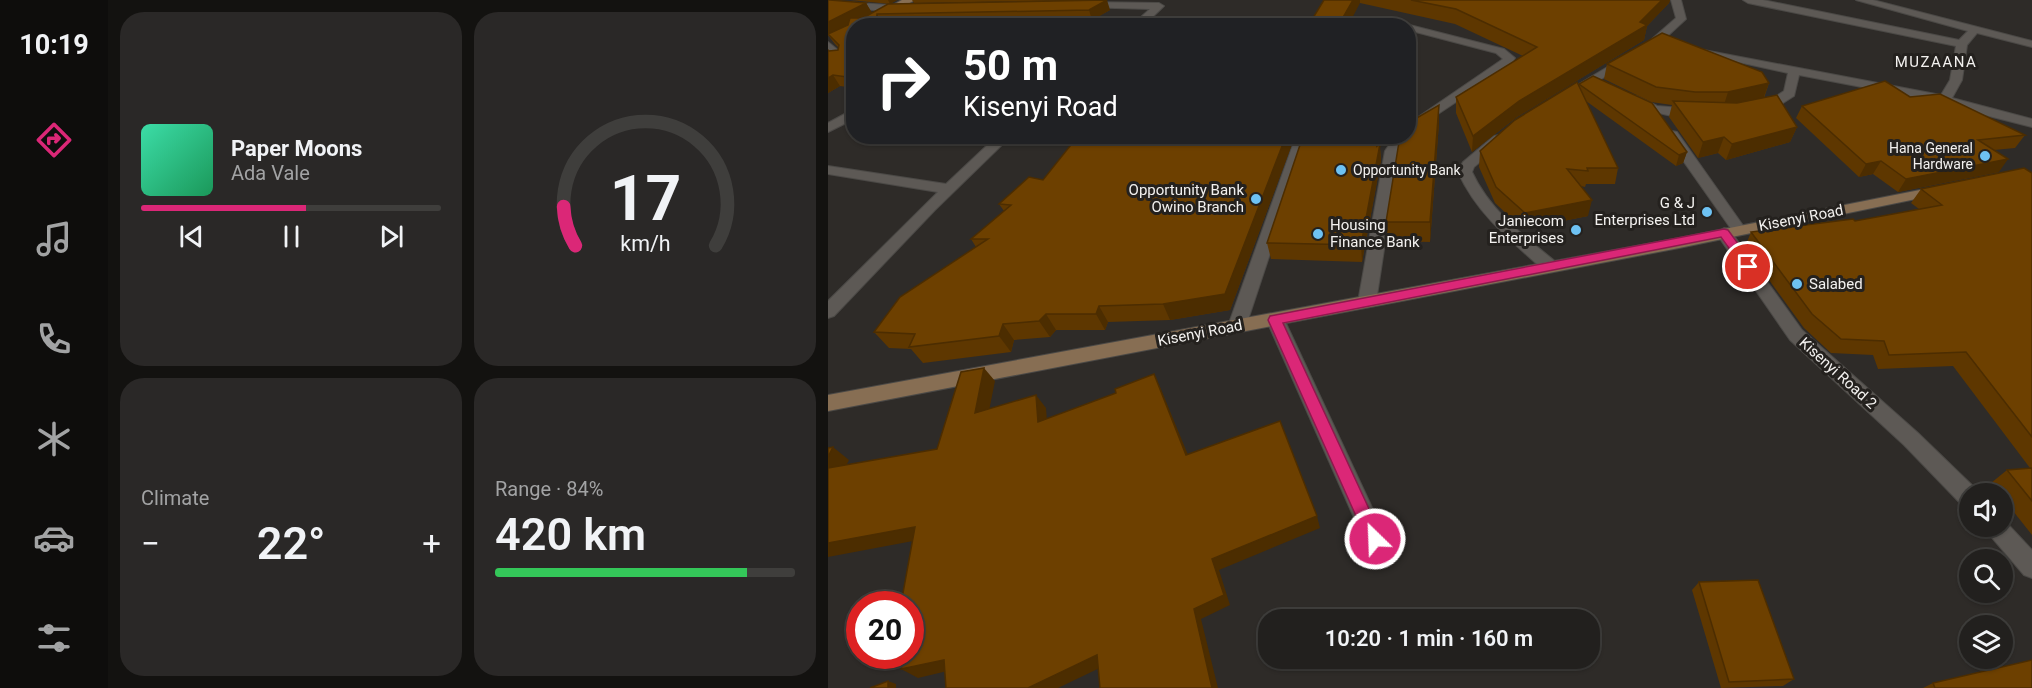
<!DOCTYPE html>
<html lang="en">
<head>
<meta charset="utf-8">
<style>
  body { margin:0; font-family:Roboto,sans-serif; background:#2a2827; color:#f1f3f6; height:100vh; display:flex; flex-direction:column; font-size:22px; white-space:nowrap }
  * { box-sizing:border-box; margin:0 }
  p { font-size:20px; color:#a2a3a4 }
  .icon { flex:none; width:33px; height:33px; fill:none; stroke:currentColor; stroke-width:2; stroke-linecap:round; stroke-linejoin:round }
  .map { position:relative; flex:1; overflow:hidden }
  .drawer { display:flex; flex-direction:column; gap:12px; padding:12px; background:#131210; width:720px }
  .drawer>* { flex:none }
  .banner { position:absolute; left:18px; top:18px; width:570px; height:126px; border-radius:24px; box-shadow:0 2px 4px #0004,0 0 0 2px #3f3e3c; background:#202124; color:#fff; overflow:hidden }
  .buttons { position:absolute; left:1131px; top:483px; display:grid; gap:12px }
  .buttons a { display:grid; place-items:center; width:54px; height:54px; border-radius:50%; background:#22201e; box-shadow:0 2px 4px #0004,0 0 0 2px #3f3e3c; font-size:30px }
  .speed { position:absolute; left:18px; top:591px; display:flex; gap:12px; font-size:30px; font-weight:700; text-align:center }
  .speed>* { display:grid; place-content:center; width:78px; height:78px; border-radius:50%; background:#22201e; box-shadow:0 2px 4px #0004,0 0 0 2px #3f3e3c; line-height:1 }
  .speed .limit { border:9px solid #d22; background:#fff; color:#111 }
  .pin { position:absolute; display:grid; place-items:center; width:51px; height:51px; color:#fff; margin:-26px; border:3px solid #fff; border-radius:50%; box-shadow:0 2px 6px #0007 }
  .me { position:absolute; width:66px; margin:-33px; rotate:336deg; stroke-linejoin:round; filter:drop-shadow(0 0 4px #0008) }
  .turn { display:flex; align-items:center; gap:21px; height:126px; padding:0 18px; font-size:27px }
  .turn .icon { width:78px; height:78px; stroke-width:2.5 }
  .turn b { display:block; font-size:42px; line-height:51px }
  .big { font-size:45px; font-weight:600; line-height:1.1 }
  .drawer .tile { flex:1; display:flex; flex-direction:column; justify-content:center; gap:9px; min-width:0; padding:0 21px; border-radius:24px; background:#2a2827 }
  .drawer .dial { align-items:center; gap:0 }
  .dial svg { height:156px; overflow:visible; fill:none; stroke:#3f3e3c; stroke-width:7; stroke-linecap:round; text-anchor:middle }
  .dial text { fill:#f1f3f6; stroke:none }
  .song { display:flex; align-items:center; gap:18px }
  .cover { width:72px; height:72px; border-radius:9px; background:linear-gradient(135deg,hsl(160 70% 55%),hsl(150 70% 35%)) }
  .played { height:6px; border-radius:3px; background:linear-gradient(90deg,#db2777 55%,#3f3e3c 55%) }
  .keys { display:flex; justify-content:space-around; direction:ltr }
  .heat { display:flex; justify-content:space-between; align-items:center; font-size:33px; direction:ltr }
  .charge { height:9px; border-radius:4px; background:linear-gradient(90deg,#34c759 84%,#3f3e3c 0) }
  .drawer .tiles { flex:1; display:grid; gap:12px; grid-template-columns:repeat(2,1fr) }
  .trip { position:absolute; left:430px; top:609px; width:342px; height:60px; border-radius:24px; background:#22201e; box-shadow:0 2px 4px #0004,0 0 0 2px #3f3e3c; font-weight:600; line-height:60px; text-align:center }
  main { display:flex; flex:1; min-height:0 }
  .dock { display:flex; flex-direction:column; width:108px; justify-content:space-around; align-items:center; background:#0e0d0c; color:#a2a3a4 }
  .dock .icon { width:42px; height:42px }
  .dock .active { color:#db2777 }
  .dock b { font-size:27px; color:#f1f3f6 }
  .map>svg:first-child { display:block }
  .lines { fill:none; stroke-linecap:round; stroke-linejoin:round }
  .lane-casing { stroke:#4b4946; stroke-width:2 }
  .street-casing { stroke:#4b4946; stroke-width:2 }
  .secondary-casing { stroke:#4b4946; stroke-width:2 }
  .lane { fill:#5d5955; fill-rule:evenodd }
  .street { fill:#5d5955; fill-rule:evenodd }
  .secondary { fill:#876e53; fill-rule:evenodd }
  .wall { fill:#5e3700 }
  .shaded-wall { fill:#4c2d00 }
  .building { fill:#6d4000; stroke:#4c2d00; stroke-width:1.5 }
  .route { fill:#db2777; stroke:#8e194d; stroke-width:1.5 }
  .poi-dot { fill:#6ec2f3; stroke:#24211e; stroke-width:2 }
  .labels { text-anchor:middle; stroke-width:6; stroke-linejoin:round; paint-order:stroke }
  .far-poi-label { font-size:14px; fill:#f3f1ef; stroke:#24211e; text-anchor:end }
  .far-quarter-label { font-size:15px; letter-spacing:1.5px; fill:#f3f1ef; stroke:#24211e }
  .poi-label { font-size:15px; fill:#f3f1ef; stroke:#24211e; text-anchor:end }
  .street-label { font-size:15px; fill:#f3f1ef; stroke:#24211e }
</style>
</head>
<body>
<main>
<nav class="dock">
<b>10:19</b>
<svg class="icon active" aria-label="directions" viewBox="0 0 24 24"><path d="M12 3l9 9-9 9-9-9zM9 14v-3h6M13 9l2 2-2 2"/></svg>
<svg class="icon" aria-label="music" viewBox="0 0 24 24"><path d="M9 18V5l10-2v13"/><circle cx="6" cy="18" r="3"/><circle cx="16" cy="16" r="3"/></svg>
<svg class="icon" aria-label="phone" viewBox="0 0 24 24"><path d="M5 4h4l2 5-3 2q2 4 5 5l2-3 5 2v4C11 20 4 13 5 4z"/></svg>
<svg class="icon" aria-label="climate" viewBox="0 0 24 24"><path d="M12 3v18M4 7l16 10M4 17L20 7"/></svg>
<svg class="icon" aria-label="car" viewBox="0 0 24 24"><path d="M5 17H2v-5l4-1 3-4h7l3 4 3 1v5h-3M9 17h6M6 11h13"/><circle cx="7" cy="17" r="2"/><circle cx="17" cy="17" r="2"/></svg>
<svg class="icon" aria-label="filters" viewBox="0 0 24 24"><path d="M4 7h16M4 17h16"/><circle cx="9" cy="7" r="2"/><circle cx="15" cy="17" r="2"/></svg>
</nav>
<section class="drawer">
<div class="tiles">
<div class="tile">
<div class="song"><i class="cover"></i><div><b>Paper Moons</b><p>Ada Vale</p></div></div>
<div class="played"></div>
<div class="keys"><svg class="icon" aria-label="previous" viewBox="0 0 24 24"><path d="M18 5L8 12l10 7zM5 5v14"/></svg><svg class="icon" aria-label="pause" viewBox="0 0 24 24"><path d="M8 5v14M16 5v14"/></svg><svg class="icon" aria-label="next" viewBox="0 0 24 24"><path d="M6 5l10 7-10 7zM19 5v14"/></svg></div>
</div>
<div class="tile dial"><svg viewBox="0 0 100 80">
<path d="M14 69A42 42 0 1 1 86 69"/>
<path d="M14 69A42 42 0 0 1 8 49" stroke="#db2777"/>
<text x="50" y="56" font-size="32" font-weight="700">17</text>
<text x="50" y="72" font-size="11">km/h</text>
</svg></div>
<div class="tile"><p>Climate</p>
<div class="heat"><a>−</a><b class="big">22°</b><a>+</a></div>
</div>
<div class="tile"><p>Range · 84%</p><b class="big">420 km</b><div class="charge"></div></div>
</div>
</section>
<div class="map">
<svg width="1204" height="688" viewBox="0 0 1204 688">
  <rect width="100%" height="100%" fill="#2e2b28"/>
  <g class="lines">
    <!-- lane casing -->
    <g class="lane-casing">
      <g id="lane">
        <path d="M843,0H853L858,19L832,43H824V39L848,18Z"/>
        <path d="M915,0H935L1131,40L1140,31L1028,0H1045L1204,41V47L1149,33L1139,45L1134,80L1124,98L1204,119V127L1086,97L971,75L966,96L947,108L927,111L925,108L927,105L939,102L956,91L960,73L860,51V47L1113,95L1122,80L1128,46L920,3Z"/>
        <path d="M0,1L76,6L81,9L76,12L0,7Z"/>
        <path d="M257,2L331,3L336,6L315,26H303L322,9L253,7L252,5Z"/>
        <path d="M562,20L676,49L687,58L682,66L580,134V124L675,59L668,53L580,30V26H548Z"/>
        <path d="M0,42L16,55V59H8L0,51Z"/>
        <path d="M798,56L804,59L802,61L751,93L747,94L741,90Z"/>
        <path d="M808,96L829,106L865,109L871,113C859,124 818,110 804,103L802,100L804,97Z"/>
        <path d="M26,109V119L0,132V123Z"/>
        <path d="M844,131L849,132L916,227L919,230L916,233H906L837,135Z"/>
        <path d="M671,135L678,139L676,142L646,167L644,172C662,211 696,236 729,263L731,267L729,271H717C683,241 649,214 630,172L635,162L666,136Z"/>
        <path d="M169,136H183L107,210L6,316L0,318V301L110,192L0,174V166L118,184Z"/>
        <path d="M468,136H481L418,326L415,331L409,332L403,331L400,326Z"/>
        <path d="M567,136H580L571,151L548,302L545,306H533L530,302L557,151Z"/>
        <path d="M447,313L453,315L456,319L555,531L558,539L555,547L547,550L539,547L438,319L441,315Z"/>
      </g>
    </g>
    <!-- street casing -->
    <g class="street-casing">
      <g id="street">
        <path d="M896,228L901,229L974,330L1090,433L1150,491L1151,494H1142V508L1134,505L1076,445L962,340L888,233Z"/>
        <path d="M1174,518L1204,550V578L1196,575L1160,533L1157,526H1174Z"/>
      </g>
    </g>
    <!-- secondary casing -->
    <g class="secondary-casing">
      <g id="secondary">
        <path d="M74,0H87L40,26H26Z"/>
        <path d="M1112,186L1117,187L1119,190L1117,193L851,248L0,411V395L851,238Z"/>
      </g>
    </g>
    <!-- lane -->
    <use href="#lane" class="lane"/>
    <!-- street -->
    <use href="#street" class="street"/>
    <!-- secondary -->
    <use href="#secondary" class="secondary"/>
  </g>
  <!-- wall -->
  <g class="wall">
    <path d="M0,0L38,3L44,13L282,10L264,20L26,26V88L12,86L0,93L1,51L10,50L11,48L7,44L0,35Z"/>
    <path d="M22,0H69L62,4Z"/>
    <path d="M84,0H259L86,3Z"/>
    <path d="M496,0H842L841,3L819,26L816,40L689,117L644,152L628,113V97L695,56L627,24L532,3Z"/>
    <path d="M779,64L941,83L936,98L969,127L962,142L898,160L890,153L870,158L841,117L844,105L823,102L776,79Z"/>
    <path d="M751,84L859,152L855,163L848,166L758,101L790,168L787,184H758L757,187L753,186L760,216L695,229L667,203L651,167L652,151L751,86Z"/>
    <path d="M1082,97L1197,135L1187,148L1166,150L1171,172L1070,192L1045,174L1031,177L968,118L974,106Z"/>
    <path d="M611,123L602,242L560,241L558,222Z"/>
    <path d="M250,136H467L402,310L342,320L280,322L277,330H228L222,337L186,340L183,352L95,363L83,349L61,348L46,332L148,247L143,239L176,211L171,204L215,180Z"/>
    <path d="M475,136H554L552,148L553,160L534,262L443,259L439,243Z"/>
    <path d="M1204,173V535L1174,497V494H1171L1163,483L1179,470L1202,468L1125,366L1050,369L1045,355L1003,353L976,328L917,247L923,232L1027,221L1091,209L1083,203L1093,189Z"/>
    <path d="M871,582L966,679L955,686L893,688L864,590Z"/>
    <path d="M1105,683L1204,688H1095Z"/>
  </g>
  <!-- shaded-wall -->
  <g class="shaded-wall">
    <path d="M60,0H69L62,4Z"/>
    <path d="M279,0L282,10L264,20L261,10Z"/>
    <path d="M525,0H532V3L520,26H510Z"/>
    <path d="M834,0H842L841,3L819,26L816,40L689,117L644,152L645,136L691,101L812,22Z"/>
    <path d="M38,3L44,13L0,35V22Z"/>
    <path d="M49,14L55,25V26H48Z"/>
    <path d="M5,75L12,86L0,93V78Z"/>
    <path d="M941,83L935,99L895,108L900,92Z"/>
    <path d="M611,105V123L602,242V222Z"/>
    <path d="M969,127L962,142L898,160L904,144Z"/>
    <path d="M458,136H467L402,310L342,320L335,304Z"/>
    <path d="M551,136H554L552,148L553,160L534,262L533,245Z"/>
    <path d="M896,137L890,153L870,158L875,142Z"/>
    <path d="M859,152L855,163L848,166L851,155Z"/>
    <path d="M1180,159L1171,172L1070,192L1078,179Z"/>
    <path d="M1053,161L1045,174L1031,177L1038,164Z"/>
    <path d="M764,200L760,216L695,229L697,213Z"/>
    <path d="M271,306L280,322L277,330L268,314Z"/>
    <path d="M218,314L228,330L222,337L211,321Z"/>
    <path d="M175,324L186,340L183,352L171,336Z"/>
    <path d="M156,368L167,381L158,426L147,413Z"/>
    <path d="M326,374L332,387L365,467L358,455Z"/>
    <path d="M208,395L218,408L220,434L210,422Z"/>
    <path d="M5,447L21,460L10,482L0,475V457Z"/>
    <path d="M489,516L492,528L391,570L402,605L373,619L390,688H384L366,609L384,559Z"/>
    <path d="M87,527L101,538L0,557V543Z"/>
    <path d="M89,610L88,623L82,620V611Z"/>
    <path d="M269,655L280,664L230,688H200Z"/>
    <path d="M116,660L132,668L90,678L73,669Z"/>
    <path d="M60,681L68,684V688H60Z"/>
  </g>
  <!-- building -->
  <g class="building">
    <path d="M0,0H2L38,3L0,22Z"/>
    <path d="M279,0L261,10L49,14L48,26H26V78L5,75L0,78V50L1,51L10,50L11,45L0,34L20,25L22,18H35L60,4Z"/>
    <path d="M496,0H525L510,26H480Z"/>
    <path d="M583,0H834L812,22L819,25L691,101L645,136L628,97L709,47L628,9Z"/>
    <path d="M834,33L934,72L941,83L900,92H867L828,87L779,64Z"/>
    <path d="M765,76L824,103L859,152L851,155L751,84Z"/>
    <path d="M1057,81L1082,97L1112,94L1197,135L1150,140L1180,159L1078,179L1053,161L1038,164L974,106Z"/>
    <path d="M749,82L790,168H759L760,171L739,169L764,200L697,213L668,187L652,151L687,120Z"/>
    <path d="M949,95L969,127L904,144L896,137L875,142L845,101L909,103Z"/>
    <path d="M611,105L602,222H558L572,136H580V123Z"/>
    <path d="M250,136H458L397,294L335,304L271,306L268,314H218L211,321L175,324L171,336L81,347L87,334L46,332L72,297L160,239H143L183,205L171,204L201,177L215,180Z"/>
    <path d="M475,136H551L549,146L552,144L533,245L439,243Z"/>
    <path d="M1196,168L1204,173V437L1138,352L1061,355L1056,341L1013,339L984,314L923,232L1025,219L1027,221L1114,205L1093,189Z"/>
    <path d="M156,368L147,413L208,395L210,422L288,393L287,389L326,374L358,455L452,421L489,516L384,559L396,595L366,609L384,688H272L269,655L200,688H118L116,660L73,669L77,656H82V634L89,610L82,611V604H73L87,527L0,543V468L109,449L133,372Z"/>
    <path d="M5,447L0,457V448Z"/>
    <path d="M1204,468V501L1179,470Z"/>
    <path d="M930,580L966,679L901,682L871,582Z"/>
    <path d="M1204,660V688H1107L1105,683Z"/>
    <path d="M60,681V688H42Z"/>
  </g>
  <!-- route -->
  <path class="route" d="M896,229L900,230L925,264V269H916L893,237L455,323L555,539L553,545L547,547L541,545L440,320L442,316Z"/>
  <!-- markers -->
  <g class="poi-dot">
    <circle cx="1157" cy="156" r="6"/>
    <circle cx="513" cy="170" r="6"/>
    <circle cx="428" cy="199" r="6"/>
    <circle cx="879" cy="212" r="6"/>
    <circle cx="748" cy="230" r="6"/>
    <circle cx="490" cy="234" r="6"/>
    <circle cx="969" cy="284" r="6"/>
  </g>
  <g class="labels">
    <!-- far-poi labels -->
    <g class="far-poi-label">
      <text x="1145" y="153">Hana General<tspan x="1145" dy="16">Hardware</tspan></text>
      <text x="525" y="175" text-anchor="start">Opportunity Bank</text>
    </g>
    <!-- far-quarter labels -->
    <g class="far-quarter-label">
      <text x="1108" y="67">MUZAANA</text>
    </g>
    <!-- poi labels -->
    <g class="poi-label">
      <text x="416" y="195">Opportunity Bank<tspan x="416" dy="17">Owino Branch</tspan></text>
      <text x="867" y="208">G &amp; J<tspan x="867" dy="17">Enterprises Ltd</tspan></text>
      <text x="736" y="226">Janiecom<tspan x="736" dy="17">Enterprises</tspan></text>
      <text x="502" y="230" text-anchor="start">Housing<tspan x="502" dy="17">Finance Bank</tspan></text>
      <text x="981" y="289" text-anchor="start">Salabed</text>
    </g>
    <!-- street labels -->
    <g class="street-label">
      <text transform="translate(973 218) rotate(-11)" y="5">Kisenyi Road</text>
      <text transform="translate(372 333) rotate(-11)" y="5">Kisenyi Road</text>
      <text transform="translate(1010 373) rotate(42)" y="5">Kisenyi Road 2</text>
    </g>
  </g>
</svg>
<div class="buttons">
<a><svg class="icon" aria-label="sound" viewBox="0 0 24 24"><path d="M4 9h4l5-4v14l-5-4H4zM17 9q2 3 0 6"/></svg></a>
<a><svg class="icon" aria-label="search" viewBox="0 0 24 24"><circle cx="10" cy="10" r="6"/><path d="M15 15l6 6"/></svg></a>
<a><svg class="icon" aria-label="layers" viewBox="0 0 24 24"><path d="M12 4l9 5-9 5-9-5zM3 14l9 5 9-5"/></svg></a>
</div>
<div class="speed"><div class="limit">20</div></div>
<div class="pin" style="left:920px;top:267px;background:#d93025"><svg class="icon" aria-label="arrive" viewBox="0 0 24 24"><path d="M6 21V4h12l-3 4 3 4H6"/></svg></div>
<svg class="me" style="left:547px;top:539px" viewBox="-20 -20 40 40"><circle r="17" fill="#db2777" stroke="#fff" stroke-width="3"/><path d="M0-11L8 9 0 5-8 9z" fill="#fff"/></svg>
<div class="trip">10:20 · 1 min · 160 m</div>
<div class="banner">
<div class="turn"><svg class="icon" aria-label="right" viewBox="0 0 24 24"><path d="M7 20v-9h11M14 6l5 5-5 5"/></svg><div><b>50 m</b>Kisenyi Road</div></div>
</div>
</div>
</main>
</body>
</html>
